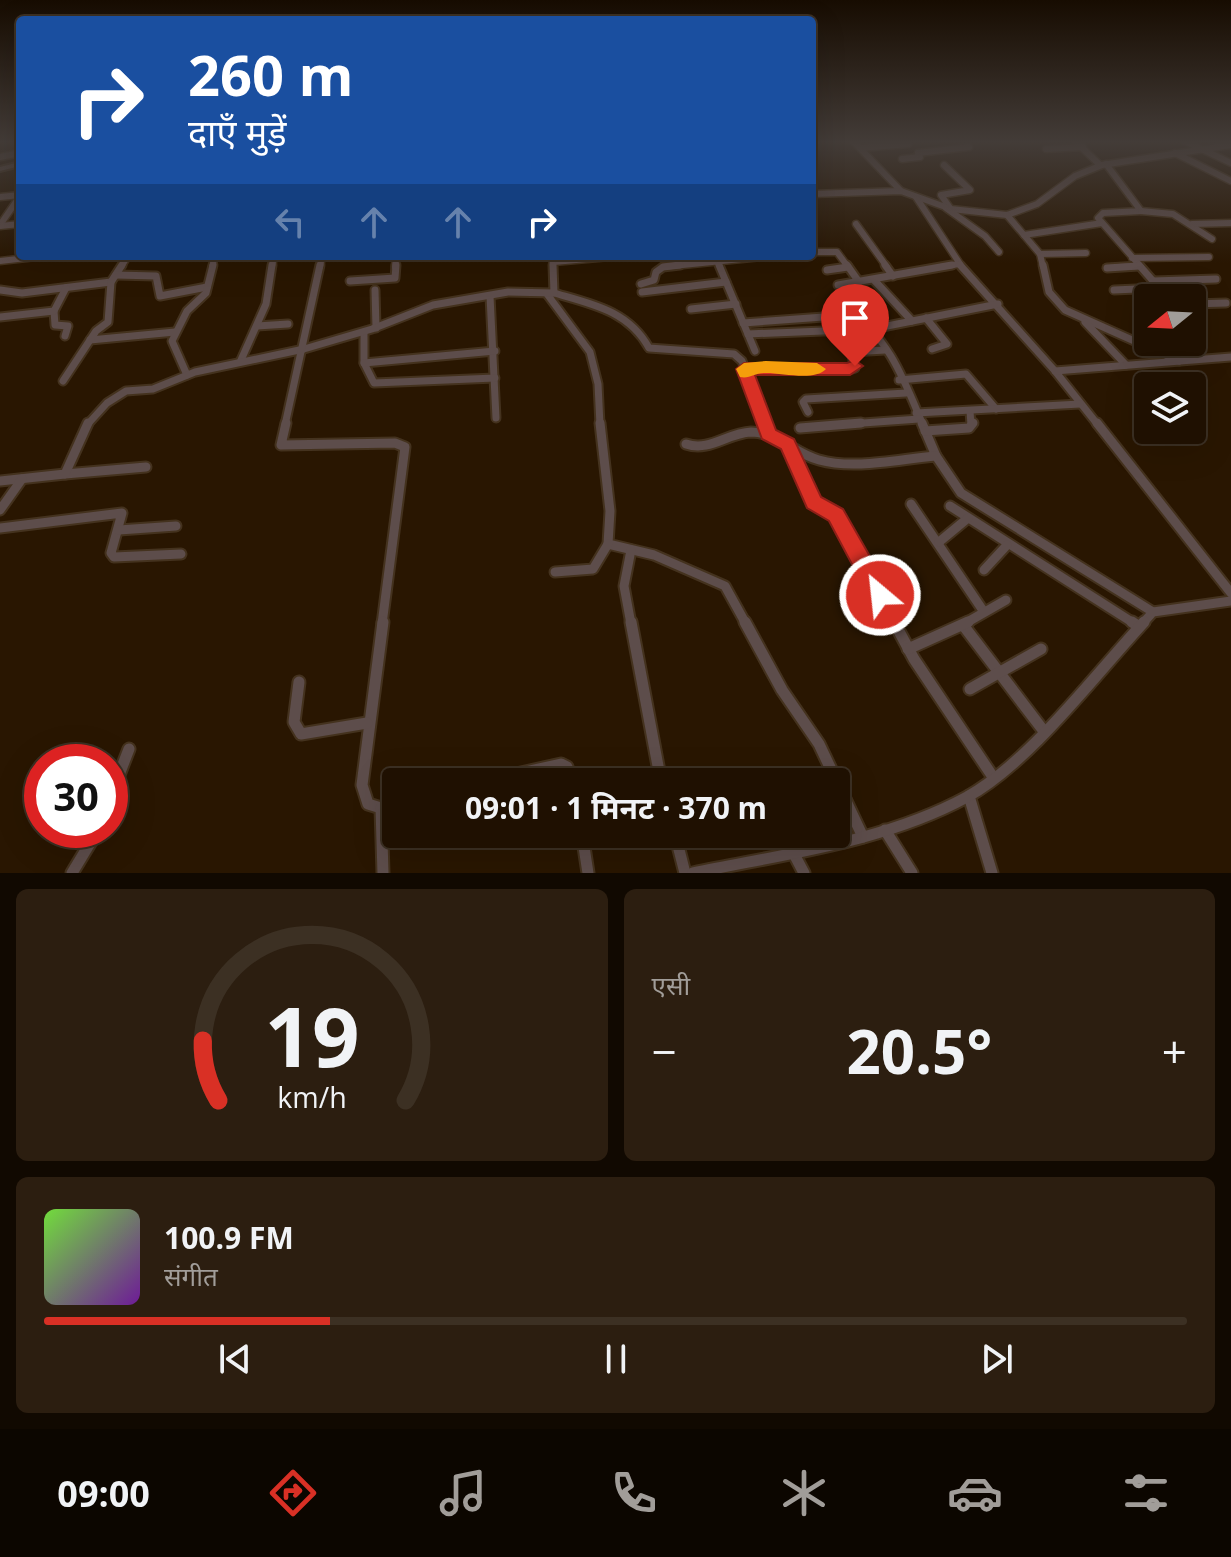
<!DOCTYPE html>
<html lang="hi">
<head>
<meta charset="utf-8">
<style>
  body { margin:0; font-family:"Open Sans","Noto Sans Devanagari",sans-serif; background:#2c1e10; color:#f1f3f6; height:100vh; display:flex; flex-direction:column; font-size:30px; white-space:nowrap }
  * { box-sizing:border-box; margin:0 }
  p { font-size:26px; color:#a19d99 }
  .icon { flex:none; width:44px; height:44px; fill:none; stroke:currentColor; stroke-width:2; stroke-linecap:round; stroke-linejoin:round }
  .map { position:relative; height:873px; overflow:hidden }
  .drawer { display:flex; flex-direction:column; gap:16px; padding:16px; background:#110901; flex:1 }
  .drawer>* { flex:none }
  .top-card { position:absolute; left:16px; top:16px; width:800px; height:244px; border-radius:8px; box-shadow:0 8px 32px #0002,0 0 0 2px #3c3023; background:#1a4fa0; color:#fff; overflow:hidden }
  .needle { width:52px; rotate:252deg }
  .tools { position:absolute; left:1134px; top:284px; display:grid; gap:16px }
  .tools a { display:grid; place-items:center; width:72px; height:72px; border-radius:8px; background:#1f1001; box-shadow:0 8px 32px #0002,0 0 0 2px #3c3023; font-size:40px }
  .speed { position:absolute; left:24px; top:744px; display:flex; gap:16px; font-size:40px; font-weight:700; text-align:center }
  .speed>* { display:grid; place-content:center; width:104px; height:104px; border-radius:50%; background:#1f1001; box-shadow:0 8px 32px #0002,0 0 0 2px #3c3023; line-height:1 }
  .speed .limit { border:12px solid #d22; background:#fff; color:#111 }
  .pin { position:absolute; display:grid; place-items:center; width:68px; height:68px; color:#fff; margin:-82px -34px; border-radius:50% 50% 50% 0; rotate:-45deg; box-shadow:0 0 8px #0007 }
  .pin .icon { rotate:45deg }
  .me { position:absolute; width:88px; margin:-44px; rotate:332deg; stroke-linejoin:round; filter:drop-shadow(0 0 6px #0008) }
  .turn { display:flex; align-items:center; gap:28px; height:168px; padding:0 40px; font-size:36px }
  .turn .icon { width:104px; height:104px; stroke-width:2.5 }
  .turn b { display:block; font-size:56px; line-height:68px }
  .lanes { display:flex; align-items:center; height:76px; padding:0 40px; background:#0003; justify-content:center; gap:40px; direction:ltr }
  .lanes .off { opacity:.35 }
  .big { font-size:60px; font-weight:700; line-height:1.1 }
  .drawer .widget { flex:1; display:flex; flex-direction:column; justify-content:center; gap:12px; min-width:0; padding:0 28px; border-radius:12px; background:#2c1e10 }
  .drawer .dial { align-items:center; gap:0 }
  .dial svg { height:208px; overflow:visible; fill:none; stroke:#3c3023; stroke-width:7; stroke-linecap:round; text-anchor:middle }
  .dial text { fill:#f1f3f6; stroke:none }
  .song { display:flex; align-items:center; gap:24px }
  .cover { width:96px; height:96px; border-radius:12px; background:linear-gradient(135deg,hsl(100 70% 55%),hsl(280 70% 35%)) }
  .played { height:8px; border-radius:4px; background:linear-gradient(90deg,#d93025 25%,#3c3023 25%) }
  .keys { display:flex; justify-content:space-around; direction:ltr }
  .heat { display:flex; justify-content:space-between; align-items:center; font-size:44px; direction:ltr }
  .drawer .tiles { flex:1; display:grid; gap:16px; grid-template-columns:1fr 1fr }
  .widget:last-child { grid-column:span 2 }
  .trip { position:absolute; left:382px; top:768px; width:468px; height:80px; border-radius:8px; background:#1f1001; box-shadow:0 8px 32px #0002,0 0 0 2px #3c3023; font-weight:700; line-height:80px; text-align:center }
  .menu { display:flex; height:128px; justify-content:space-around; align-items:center; background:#0c0600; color:#a19d99 }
  .menu .icon { width:56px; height:56px }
  .menu .current { color:#d93025 }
  .menu b { font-size:36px; color:#f1f3f6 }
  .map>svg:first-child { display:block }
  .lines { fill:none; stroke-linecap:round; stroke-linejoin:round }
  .minor-far3-casing { stroke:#44321e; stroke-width:9 }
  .minor-far2-casing { stroke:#44321e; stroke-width:11 }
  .minor-far1-casing { stroke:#44321e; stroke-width:13 }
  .minor-casing { stroke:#44321e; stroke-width:15 }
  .tertiary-casing { stroke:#44321e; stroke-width:4 }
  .minor-far3 { stroke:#5d4d4b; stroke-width:6 }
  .minor-far2 { stroke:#5d4d4b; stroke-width:7 }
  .minor-far1 { stroke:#5d4d4b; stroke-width:9 }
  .minor { stroke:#5d4d4b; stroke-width:11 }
  .tertiary { fill:#5d4d4b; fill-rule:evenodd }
  .route { fill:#d93025; stroke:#8d1f18; stroke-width:2 }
  .slow { fill:#f59e0b }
</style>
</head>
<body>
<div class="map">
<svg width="1231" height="873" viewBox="0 0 1231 873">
  <rect width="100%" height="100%" fill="#291601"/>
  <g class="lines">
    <!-- minor-far3 casing -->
    <g class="minor-far3-casing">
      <g id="minor-far3">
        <path d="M853,141L901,191"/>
        <path d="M1075,141L1100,165"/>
        <path d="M1185,141L1231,163"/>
        <path d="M861,148L908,144"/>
        <path d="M1046,149L1083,147"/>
        <path d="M918,153L969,147"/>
        <path d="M1175,153L1231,181"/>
        <path d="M0,157L20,153"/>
        <path d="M902,159L920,157L918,153"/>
        <path d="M1106,164L1141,211L1103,213L1098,218L1141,267"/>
        <path d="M944,165L970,190L941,195L950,208"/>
        <path d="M812,194L901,191L951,209L1007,215L1037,204L1075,176L1102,165L1231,145"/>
        <path d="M0,197L20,195"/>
        <path d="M916,197L962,267"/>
        <path d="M946,208L985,236L999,252"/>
        <path d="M1141,211L1173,214L1212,239"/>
        <path d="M1007,215L1040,254L1043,267"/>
        <path d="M856,224L887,267"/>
        <path d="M1192,224L1231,223"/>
        <path d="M0,225L20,196"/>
        <path d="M0,226L20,224"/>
        <path d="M1024,235L1102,223"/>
        <path d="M812,252H837L848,267"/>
        <path d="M1040,254L1086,253"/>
        <path d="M552,256L553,267"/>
        <path d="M715,256L720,267"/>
        <path d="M1132,258L1209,257"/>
        <path d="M0,261L44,256"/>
        <path d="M554,262L609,257"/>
        <path d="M121,267L128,256"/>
        <path d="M212,267L215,256"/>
        <path d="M272,267L274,256"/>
        <path d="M320,267L322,256"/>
        <path d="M395,267L396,256"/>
        <path d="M663,267L770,256"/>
        <path d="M940,267L959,264"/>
        <path d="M1118,267L1139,266"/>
      </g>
    </g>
    <!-- minor-far2 casing -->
    <g class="minor-far2-casing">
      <g id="minor-far2">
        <path d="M719,265L755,351"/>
        <path d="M847,265L859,282"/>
        <path d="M885,265L893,276"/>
        <path d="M960,265L1055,371L1098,425"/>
        <path d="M1043,265L1049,292L1065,310L1179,361"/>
        <path d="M1139,265L1168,298"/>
        <path d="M1107,268L1139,266"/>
        <path d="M827,270L848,267"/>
        <path d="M116,275L156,276L160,296L207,287"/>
        <path d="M874,280L912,321"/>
        <path d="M350,281L395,278L396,265"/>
        <path d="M1153,281L1216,279"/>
        <path d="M641,284L654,280L656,272L663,267L680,265"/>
        <path d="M838,285L952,265"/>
        <path d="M0,290L22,293L111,282"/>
        <path d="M375,290L376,328"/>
        <path d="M1114,290L1159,288"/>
        <path d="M642,292L726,282"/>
        <path d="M554,293C592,304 629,311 649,348L734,354L742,361L765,425"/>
        <path d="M547,294L590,352L598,384L600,425"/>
        <path d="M490,296L496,418"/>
        <path d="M1192,304L1226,303"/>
        <path d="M691,309L736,304"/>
        <path d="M54,311L55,325L68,326L65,336"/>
        <path d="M0,317L54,311L66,288"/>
        <path d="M926,318L947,344L932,349"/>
        <path d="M1085,322L1126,365"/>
        <path d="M743,323L851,315C889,335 907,388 923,425"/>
        <path d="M257,326L288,324"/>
        <path d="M364,332V363L374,383L495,378"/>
        <path d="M748,334L872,329L998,304"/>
        <path d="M90,340L175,332"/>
        <path d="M241,360L266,304L272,265"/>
        <path d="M364,363L495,351"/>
        <path d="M744,369H852L855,368L851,352L885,350"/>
        <path d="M1055,371L1231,357"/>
        <path d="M187,375L172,341L187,311L206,293L213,265"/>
        <path d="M899,380L966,374L996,409"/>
        <path d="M63,381L96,331L108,322L111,282L122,265"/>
        <path d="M970,411L971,425"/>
        <path d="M808,412L803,402L806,399L906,393"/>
        <path d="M916,413L1080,404"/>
        <path d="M87,425L107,403L126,391L153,389L195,372L304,349L372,329L433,305L508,292L554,293L553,265"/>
        <path d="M285,425L320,265"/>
        <path d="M835,425L919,419"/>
      </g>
    </g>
    <!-- minor-far1 casing -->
    <g class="minor-far1-casing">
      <g id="minor-far1">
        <path d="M286,423L281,445L395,443L405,447L382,624"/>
        <path d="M600,423L610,511L608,544L654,555L725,586L746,624"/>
        <path d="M764,423L768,434"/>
        <path d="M922,423L936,456"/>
        <path d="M1097,423L1231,593"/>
        <path d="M800,428L861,423"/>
        <path d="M925,431L969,428L973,423"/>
        <path d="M686,444C710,452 727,433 751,432C777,432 795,454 819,460C855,470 899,459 936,456L961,493L1153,612"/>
        <path d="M788,445L814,502L836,515L843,525L896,624"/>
        <path d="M65,474L146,467"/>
        <path d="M0,481L65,474L88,423"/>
        <path d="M911,504L984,612"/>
        <path d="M950,506L1135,624"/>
        <path d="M0,510L22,479"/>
        <path d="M0,528L122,513L111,553L114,557L181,554"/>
        <path d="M119,530L176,526"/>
        <path d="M939,542L968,518"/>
        <path d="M631,550L624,586L631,624"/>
        <path d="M984,570L1007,545"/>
        <path d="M555,572L593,569L608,544"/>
        <path d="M964,624L1006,600"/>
        <path d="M1142,624L1153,612L1231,601"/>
      </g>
    </g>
    <!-- minor casing -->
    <g class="minor-casing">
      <g id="minor">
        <path d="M383,622L362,785L368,804L381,808L396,804"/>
        <path d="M631,622L661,782"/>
        <path d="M745,622L782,690L819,744L863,837"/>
        <path d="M894,622L914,659L993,777"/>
        <path d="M1132,622L1138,626"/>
        <path d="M963,625L1043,730"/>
        <path d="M908,649L968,622"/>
        <path d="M299,682L294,722L301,734L367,723"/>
        <path d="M970,689L1041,649"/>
        <path d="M481,782L561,764L567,767L572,782"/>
        <path d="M969,796L992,873"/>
        <path d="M110,798L129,749"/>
        <path d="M381,808L383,873"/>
        <path d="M885,830L912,873"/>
        <path d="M582,834L588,873"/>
        <path d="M675,834L685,873"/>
        <path d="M794,854L804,873"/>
        <path d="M72,873L98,830"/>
        <path d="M693,873C784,854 884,842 967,797C1030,762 1094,676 1144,622"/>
      </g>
    </g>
    <!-- tertiary casing -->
    <g class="tertiary-casing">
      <path id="tertiary" d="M20,162V166L0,171V167Z"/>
    </g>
    <!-- minor-far3 -->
    <use href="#minor-far3" class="minor-far3"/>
    <!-- minor-far2 -->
    <use href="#minor-far2" class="minor-far2"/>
    <!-- minor-far1 -->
    <use href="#minor-far1" class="minor-far1"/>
    <!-- minor -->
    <use href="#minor" class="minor"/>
    <!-- tertiary -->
    <use href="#tertiary" class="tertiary"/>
  </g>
  <!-- sky -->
  <linearGradient id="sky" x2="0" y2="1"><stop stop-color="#170c01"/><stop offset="0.54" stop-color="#433c38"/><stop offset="1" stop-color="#433c38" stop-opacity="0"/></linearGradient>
  <rect width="1231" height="263" fill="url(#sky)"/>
  <!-- route -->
  <path class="route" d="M855,360L863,366L850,375H755L776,430L794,439L821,497L843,509L888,588L891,595L888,602L880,605L872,602L829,521L807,508L781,449L762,439L736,369L744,363H847Z"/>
  <!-- slow -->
  <path class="slow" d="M766,361L817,363L826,369C814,382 780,372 764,373C754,373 750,379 740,377L736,369L744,363Z"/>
</svg>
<div class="tools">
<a><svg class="needle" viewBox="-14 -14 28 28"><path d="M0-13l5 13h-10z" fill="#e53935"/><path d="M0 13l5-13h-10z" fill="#a19d99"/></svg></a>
<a><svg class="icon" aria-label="layers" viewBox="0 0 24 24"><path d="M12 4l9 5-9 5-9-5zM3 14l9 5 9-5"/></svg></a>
</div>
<div class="speed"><div class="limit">30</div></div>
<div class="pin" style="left:855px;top:366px;background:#d93025"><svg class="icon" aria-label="arrive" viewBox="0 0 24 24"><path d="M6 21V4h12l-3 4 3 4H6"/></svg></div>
<svg class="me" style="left:880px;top:595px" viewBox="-20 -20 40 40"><circle r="17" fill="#d93025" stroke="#fff" stroke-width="3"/><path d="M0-11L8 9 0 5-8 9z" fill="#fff"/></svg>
<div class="trip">09:01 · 1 मिनट · 370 m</div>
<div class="top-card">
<div class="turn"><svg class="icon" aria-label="right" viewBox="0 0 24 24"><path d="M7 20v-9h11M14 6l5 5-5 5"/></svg><div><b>260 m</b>दाएँ मुड़ें</div></div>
<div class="lanes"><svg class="icon off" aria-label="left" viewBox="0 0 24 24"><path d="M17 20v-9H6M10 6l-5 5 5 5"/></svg><svg class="icon off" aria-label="ahead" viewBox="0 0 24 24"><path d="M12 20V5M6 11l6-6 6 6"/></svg><svg class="icon off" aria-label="ahead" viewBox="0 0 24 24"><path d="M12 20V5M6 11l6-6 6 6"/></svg><svg class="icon" aria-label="right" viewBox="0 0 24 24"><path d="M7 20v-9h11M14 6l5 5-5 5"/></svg></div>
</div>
</div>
<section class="drawer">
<div class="tiles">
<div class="widget dial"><svg viewBox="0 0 100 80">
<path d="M14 69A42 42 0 1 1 86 69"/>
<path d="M14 69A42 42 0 0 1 8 46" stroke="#d93025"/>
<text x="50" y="56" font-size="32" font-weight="700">19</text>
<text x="50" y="72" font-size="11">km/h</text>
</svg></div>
<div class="widget"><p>एसी</p>
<div class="heat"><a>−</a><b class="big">20.5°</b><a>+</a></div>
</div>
<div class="widget">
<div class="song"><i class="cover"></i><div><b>100.9 FM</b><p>संगीत</p></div></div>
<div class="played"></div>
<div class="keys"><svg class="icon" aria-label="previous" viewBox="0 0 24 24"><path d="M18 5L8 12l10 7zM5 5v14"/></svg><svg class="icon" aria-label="pause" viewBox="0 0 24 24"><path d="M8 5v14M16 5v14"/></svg><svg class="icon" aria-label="next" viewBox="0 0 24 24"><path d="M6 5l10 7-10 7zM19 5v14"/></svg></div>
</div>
</div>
</section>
<nav class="menu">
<b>09:00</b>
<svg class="icon current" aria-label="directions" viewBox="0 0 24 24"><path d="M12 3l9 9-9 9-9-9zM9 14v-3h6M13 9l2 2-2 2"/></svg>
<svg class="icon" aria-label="music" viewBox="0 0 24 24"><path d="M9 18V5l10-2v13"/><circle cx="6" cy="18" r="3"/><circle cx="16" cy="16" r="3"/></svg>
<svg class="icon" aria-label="phone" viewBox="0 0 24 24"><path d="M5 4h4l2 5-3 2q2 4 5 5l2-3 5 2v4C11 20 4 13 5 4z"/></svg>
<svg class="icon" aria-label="climate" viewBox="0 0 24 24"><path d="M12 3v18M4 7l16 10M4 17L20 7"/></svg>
<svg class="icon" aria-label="car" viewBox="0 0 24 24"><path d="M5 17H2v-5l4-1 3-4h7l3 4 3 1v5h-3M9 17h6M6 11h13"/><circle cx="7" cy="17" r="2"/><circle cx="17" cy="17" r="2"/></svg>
<svg class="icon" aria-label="filters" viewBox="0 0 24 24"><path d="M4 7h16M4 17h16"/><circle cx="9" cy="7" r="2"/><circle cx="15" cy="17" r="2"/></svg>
</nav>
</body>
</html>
